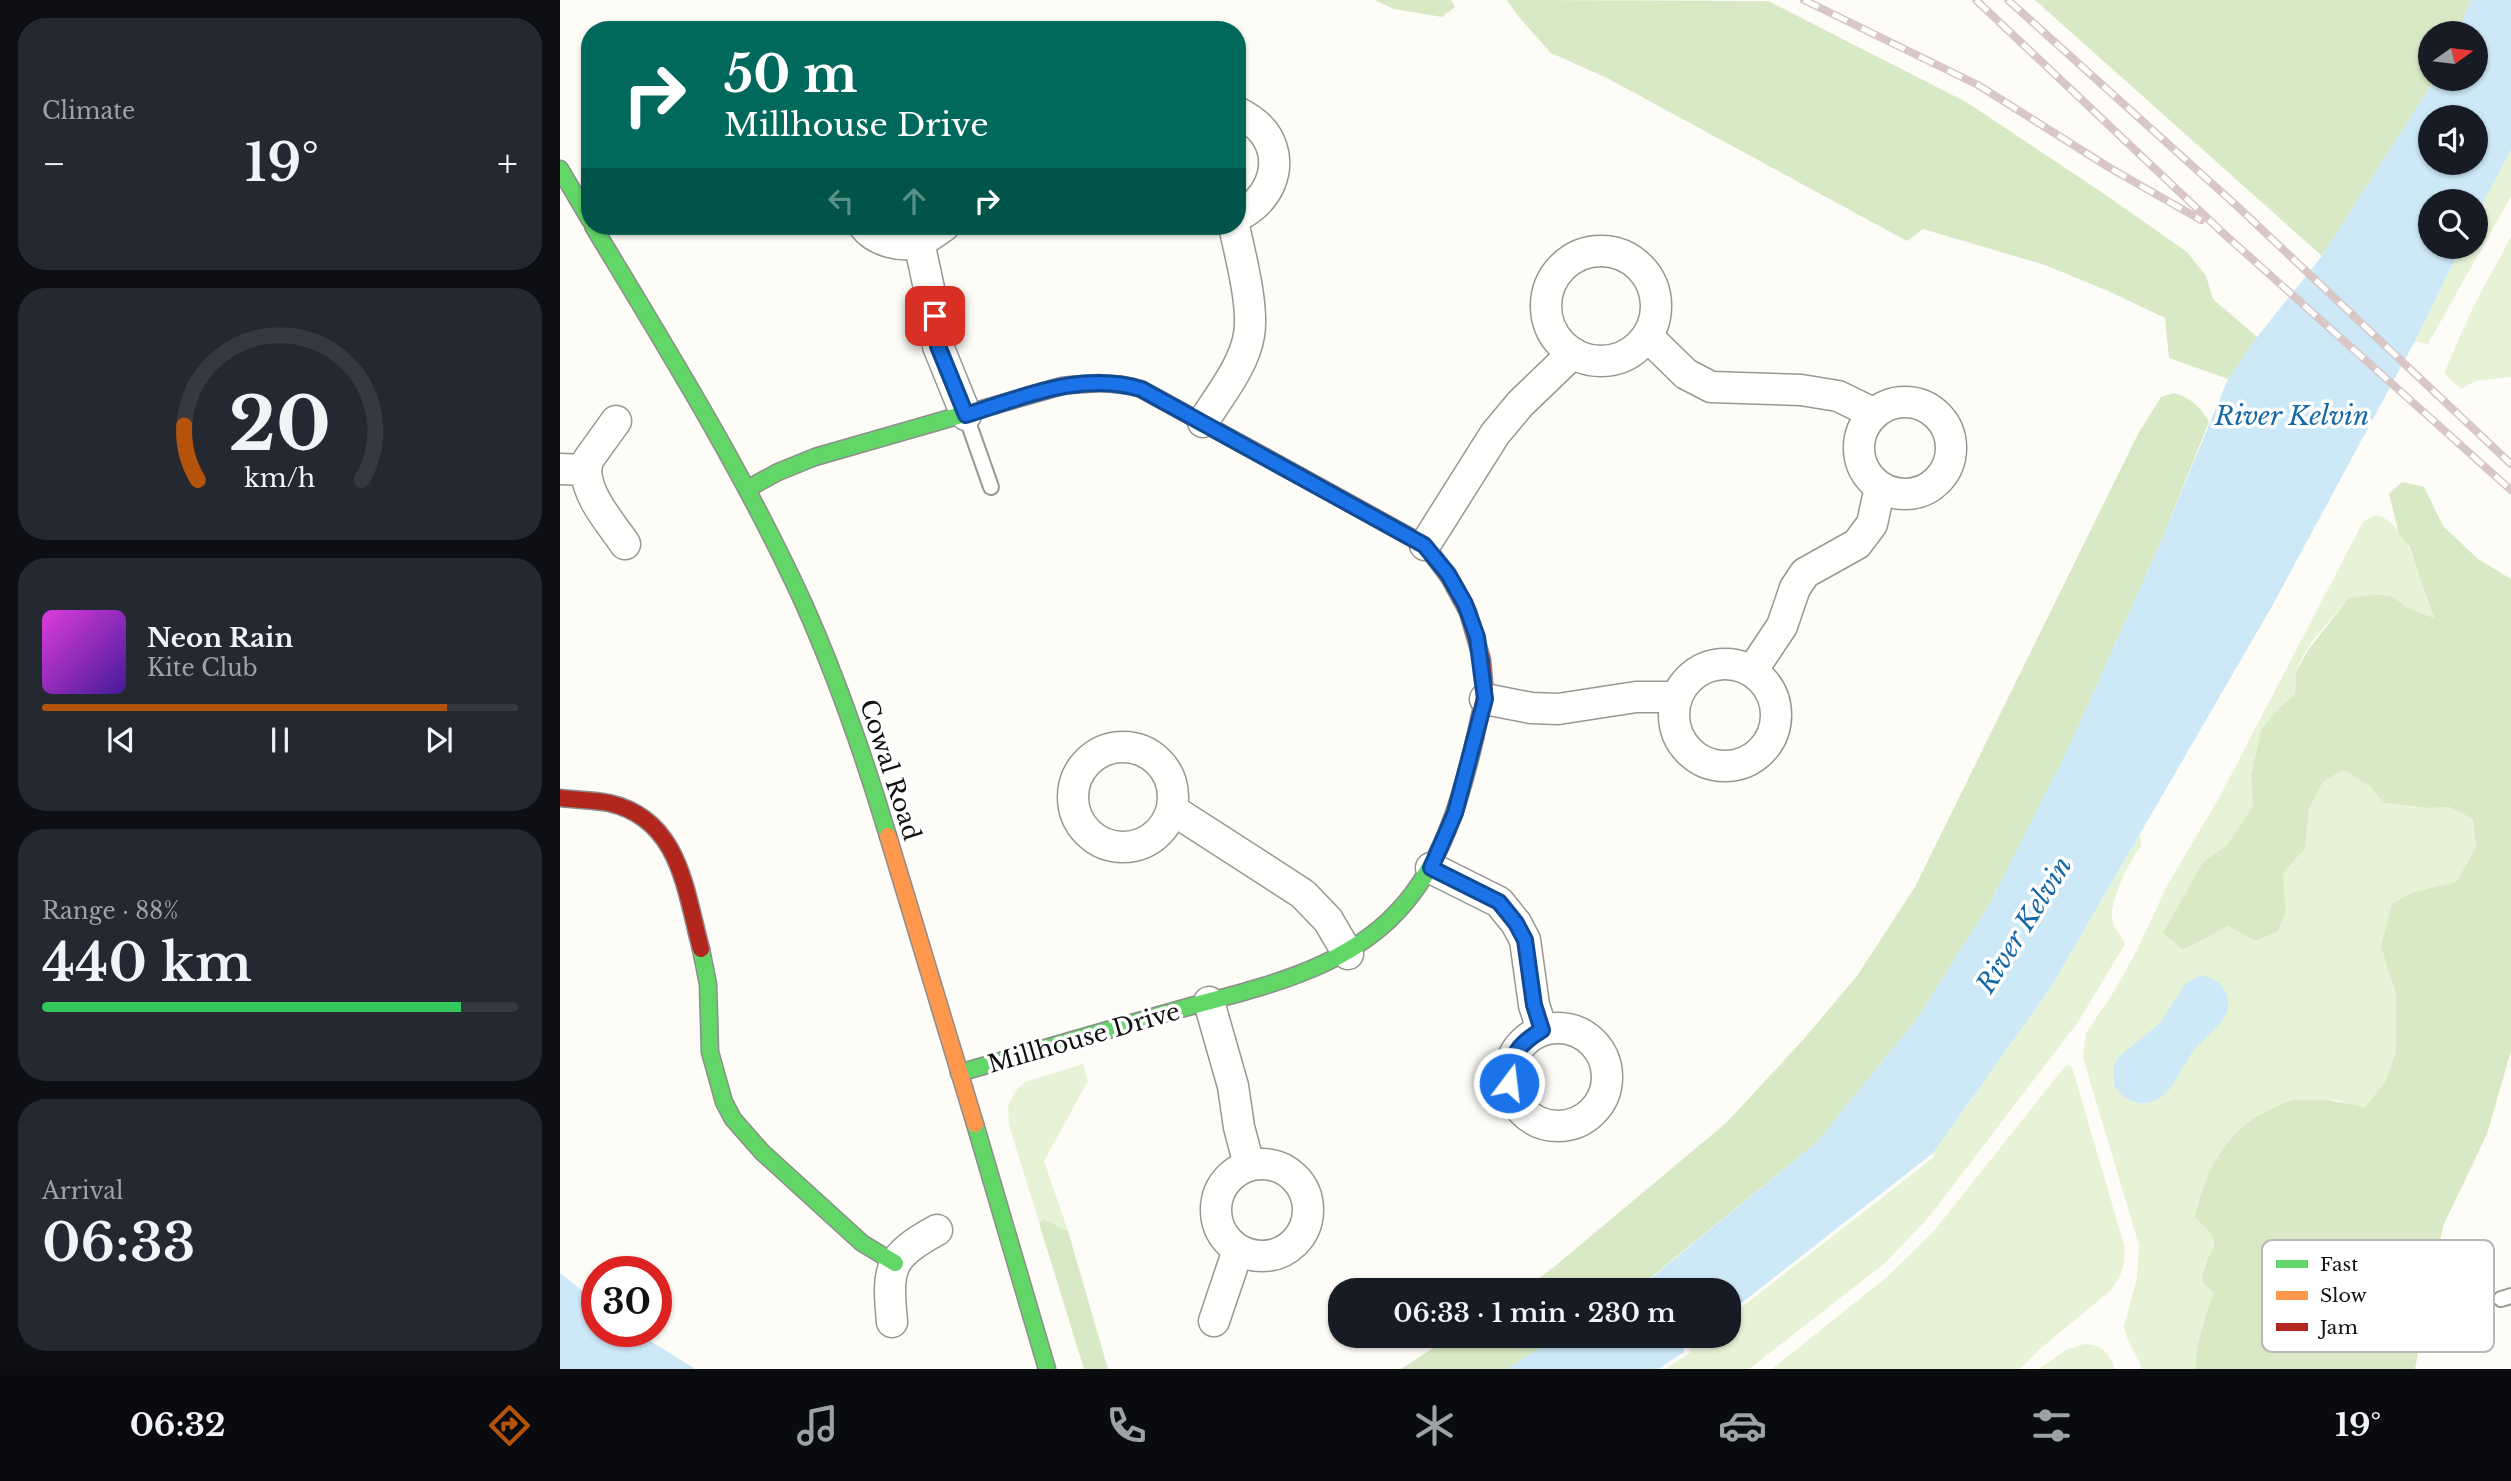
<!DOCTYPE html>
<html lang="en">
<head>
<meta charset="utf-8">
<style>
  body { margin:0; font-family:"Libre Baskerville",serif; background:#242831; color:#f1f3f6; height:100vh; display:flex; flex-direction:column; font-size:26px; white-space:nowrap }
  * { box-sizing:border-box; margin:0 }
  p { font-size:23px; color:#9ea1a6 }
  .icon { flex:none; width:38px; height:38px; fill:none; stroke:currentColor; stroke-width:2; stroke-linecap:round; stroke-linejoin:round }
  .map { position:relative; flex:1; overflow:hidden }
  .details { display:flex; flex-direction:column; gap:18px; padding:18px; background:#0d0f14; width:560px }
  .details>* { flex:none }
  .guide { position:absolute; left:21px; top:21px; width:665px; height:214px; border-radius:28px; box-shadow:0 2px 5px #0004; background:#00695c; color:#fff; overflow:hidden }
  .needle { width:46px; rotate:76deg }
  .fabs { position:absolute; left:1858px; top:21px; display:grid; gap:14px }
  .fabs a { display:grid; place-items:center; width:70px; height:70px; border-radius:50%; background:#171b24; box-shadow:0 2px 5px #0004; font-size:35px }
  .speed { position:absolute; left:21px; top:1256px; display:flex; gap:14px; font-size:35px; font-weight:700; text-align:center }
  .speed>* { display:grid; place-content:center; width:91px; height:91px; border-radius:50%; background:#171b24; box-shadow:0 2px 5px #0004; line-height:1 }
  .speed .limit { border:10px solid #d22; background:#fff; color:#111 }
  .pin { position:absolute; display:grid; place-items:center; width:60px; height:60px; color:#fff; margin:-30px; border-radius:14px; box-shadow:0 4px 10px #0006 }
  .me { position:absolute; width:77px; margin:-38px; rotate:15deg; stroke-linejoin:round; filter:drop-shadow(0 0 5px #0008) }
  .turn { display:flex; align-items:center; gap:24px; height:147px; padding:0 28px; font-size:32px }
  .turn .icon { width:91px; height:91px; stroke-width:2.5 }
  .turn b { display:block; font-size:49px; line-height:60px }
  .lanes { display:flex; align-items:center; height:66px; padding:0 28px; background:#0003; justify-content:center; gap:35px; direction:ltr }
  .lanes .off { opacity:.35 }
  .big { font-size:52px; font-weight:600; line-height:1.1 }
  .details .widget { flex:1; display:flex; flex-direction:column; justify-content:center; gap:10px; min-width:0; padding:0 24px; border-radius:28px; background:#242831 }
  .details .dial { align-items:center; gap:0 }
  .dial svg { height:182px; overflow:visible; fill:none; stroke:#363941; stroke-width:7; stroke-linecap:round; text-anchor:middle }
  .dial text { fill:#f1f3f6; stroke:none }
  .song { display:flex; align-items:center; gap:21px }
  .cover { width:84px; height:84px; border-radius:10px; background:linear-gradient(135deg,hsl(300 70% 55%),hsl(260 70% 35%)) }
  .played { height:7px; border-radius:4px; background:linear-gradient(90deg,#b45309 85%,#363941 85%) }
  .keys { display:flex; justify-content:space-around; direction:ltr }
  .heat { display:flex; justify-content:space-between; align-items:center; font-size:38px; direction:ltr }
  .charge { height:10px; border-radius:5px; background:linear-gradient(90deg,#34c759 88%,#363941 0) }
  .trip { position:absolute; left:768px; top:1278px; width:413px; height:70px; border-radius:28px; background:#171b24; box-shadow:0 2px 5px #0004; font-weight:600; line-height:70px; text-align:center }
  .menu { display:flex; height:112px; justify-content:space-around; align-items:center; background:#090b0e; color:#9ea1a6 }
  .menu .icon { width:49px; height:49px }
  .menu .current { color:#b45309 }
  .menu b { font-size:32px; color:#f1f3f6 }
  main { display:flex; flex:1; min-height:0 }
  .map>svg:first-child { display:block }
  .green { fill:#e7f3d7 }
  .forest { fill:#d8eac5 }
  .water { fill:#cde8f7; fill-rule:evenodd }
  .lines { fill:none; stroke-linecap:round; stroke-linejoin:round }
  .lane-casing { stroke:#979795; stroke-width:18 }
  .street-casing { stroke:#979795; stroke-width:33 }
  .fast-casing { stroke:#8e8d8b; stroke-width:19 }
  .slow-casing { stroke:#8e8d8b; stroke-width:19 }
  .jam-casing { stroke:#8e8d8b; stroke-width:19 }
  .lane { stroke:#fffffe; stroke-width:14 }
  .street { stroke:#fffffe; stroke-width:30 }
  .fast { stroke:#63d668; stroke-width:16 }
  .slow { stroke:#ff974d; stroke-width:16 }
  .jam { stroke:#b3261e; stroke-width:16 }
  .rail-casing { stroke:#d9c6c7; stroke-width:8 }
  .rail { stroke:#fff; stroke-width:5; stroke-dasharray:16; stroke-linecap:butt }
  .route-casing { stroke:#114b97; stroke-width:18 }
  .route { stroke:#1a73e8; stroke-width:12 }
  .labels { text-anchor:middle; stroke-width:7; stroke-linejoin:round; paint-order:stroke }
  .street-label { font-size:24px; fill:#111; stroke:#fff }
  .water-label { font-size:26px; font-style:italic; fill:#1768a6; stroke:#fff }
  .key { fill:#fff; stroke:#b8b8b8; stroke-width:2 }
  .key-label { font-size:19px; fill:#111 }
</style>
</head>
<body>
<main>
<section class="details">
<div class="widget"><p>Climate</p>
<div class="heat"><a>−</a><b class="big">19°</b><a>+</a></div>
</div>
<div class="widget dial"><svg viewBox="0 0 100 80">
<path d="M14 69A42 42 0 1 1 86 69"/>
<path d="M14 69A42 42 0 0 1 8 45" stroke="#b45309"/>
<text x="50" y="56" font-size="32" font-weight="700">20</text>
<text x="50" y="72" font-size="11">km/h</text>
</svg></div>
<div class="widget">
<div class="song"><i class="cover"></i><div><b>Neon Rain</b><p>Kite Club</p></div></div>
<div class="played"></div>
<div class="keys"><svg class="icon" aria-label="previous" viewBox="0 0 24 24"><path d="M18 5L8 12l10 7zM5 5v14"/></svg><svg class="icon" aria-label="pause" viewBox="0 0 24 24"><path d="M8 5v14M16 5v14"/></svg><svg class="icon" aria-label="next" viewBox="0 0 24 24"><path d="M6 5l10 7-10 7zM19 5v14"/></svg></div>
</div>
<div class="widget"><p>Range · 88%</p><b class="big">440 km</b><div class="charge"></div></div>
<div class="widget"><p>Arrival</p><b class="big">06:33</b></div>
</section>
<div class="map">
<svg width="1951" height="1369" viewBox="0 0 1951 1369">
  <rect width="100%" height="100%" fill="#fdfcf7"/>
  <!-- green -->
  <g class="green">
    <path d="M1951,150V196L1868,344L1855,341L1901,247H1916V216Z"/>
    <path d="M1951,237V377L1916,381L1901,389L1884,373L1913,307Z"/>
    <path d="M1815,515C1849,521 1864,589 1874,618L1848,608L1832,596L1812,594L1789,598C1772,619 1745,644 1737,671C1735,678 1735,687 1735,694L1718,709L1701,730L1691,775L1693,806L1668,844L1643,862L1623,950L1668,926L1695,941L1726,912L1723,873L1745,849L1749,809L1763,782L1783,770L1809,784L1824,803L1869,808L1889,807L1913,819L1916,848L1896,882L1853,892L1821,947L1836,995V1051L1825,1082L1805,1107L1774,1100L1651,1231C1655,1246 1652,1254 1643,1267C1646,1275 1652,1286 1652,1293C1653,1317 1633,1343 1636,1369H1582C1578,1355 1565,1340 1564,1326L1577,1278L1579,1245L1529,1078L1523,1056L1526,1033L1555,990L1577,950L1608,884L1659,798L1803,522Z"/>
    <path d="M1580,834L1581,847C1569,860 1550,901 1552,919C1553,929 1562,935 1565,944L1518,1022L1368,1218L1325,1263L1189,1369H1105L1131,1352L1129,1349L1146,1335H1169V1317L1374,1157L1373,1153L1491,987Z"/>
    <path d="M523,1064L528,1081L484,1161L508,1231L483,1219L479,1222L449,1125L448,1106L457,1089L465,1082Z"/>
    <path d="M1506,1065H1510L1513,1070L1564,1245C1566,1263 1562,1277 1550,1291L1481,1348L1460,1369H1212L1327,1277L1374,1231Z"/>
    <path d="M1524,1344C1542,1345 1549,1353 1555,1369H1479L1506,1350Z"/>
  </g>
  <!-- forest -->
  <g class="forest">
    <path d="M814,0H891L895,7L882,17L834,9Z"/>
    <path d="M947,0L1208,1L1408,103L1540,191L1627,252L1646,276L1653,299L1697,337L1668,379L1609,358L1605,318L1548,291L1485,265L1363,229L1347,241L1047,78L991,53L958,16Z"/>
    <path d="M1475,0H1911L1897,33H1871V79H1875L1762,256Z"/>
    <path d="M1614,393C1632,399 1640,406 1649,422L1602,539L1509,747L1429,905L1356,1020L1256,1143L1089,1279L1072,1290H961L989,1271L1166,1123L1242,1041L1297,976L1355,887L1578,434L1601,397Z"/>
    <path d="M1842,482L1864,487L1883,526L1918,559L1951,579V1051L1927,1134L1883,1226L1855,1369H1636C1634,1347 1647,1315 1653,1293L1642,1281C1644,1248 1671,1247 1635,1218C1644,1172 1668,1126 1714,1108C1720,1105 1727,1101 1734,1100C1759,1098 1781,1102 1805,1107L1825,1082L1836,1051V995L1821,947L1832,904L1853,892L1896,882L1916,848L1913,819L1889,807L1869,808L1824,803L1809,785L1783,770L1763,782L1749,809L1745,849L1723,873L1726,912L1717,932L1695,941L1668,926L1623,950L1603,933L1643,862L1668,844L1693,806L1691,775L1701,730L1718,709L1735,694L1736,672L1748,650L1789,598L1812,594L1832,596L1848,608L1874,618L1850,548L1839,534L1829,494Z"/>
    <path d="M483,1219L508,1231L548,1369H524L479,1223Z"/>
    <path d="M893,1335H1000L947,1369H841Z"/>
  </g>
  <!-- water -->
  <g class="water">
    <path d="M1911,0H1951V150L1916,216V201H1871V247H1901L1855,341L1711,608L1491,987L1373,1153L1169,1313V1290H1073L1090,1279L1256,1143L1356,1020L1429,905L1509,747L1602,539L1668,379L1697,337L1762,256L1875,79H1916V33H1897ZM1871,117H1916V163H1871Z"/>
    <path d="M1641,975C1652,978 1661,981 1666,993C1677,1019 1644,1035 1631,1054C1617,1074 1609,1105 1580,1103C1568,1102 1560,1094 1554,1085V1065L1560,1056L1599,1024L1626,983Z"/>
    <path d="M0,1273L37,1302V1332H76L135,1369H0Z"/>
    <path d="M1000,1335H1140L1123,1349L1124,1352L1098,1369H947Z"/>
  </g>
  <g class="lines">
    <!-- lane casing -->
    <g class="lane-casing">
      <g id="lane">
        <path d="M406,416L431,487"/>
        <path d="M1941,1299L1951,1296"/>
      </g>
    </g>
    <!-- street casing -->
    <g class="street-casing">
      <g id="street">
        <path d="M677,112C689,118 700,125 707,137C725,168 707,203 677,216"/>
        <path d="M304,226C315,241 343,249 360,241C368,238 376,231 384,226"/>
        <path d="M359,242L375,316L378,346L406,415"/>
        <circle cx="1041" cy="306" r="55"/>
        <path d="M1088,337L1126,374L1151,387L1241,390L1278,396L1313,413"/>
        <circle cx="1345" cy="448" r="46"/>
        <path d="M643,422C659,396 684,366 689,335C694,306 680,254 674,226"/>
        <path d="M0,469L26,470C27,497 50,522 65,544"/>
        <path d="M26,470L28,460L56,421"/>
        <path d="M865,545L935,434L960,404L1013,353"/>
        <circle cx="1165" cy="715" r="51"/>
        <path d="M1192,671L1222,626L1235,588L1245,573L1297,544L1312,524L1320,487"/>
        <path d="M925,699L971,708L998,709L1076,697H1116"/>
        <circle cx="563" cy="797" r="50"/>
        <path d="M613,810L743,894L768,920L788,954"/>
        <path d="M871,868L939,902L956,923L965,940L974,1005L982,1030"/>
        <path d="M649,1002L673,1086L679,1127L689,1165"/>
        <circle cx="998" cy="1077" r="49"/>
        <circle cx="702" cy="1210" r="46"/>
        <path d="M654,1321L678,1250"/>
        <path d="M332,1322C327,1268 328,1257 377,1230"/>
      </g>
    </g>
    <!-- fast casing -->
    <g class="fast-casing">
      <g id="fast">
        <path d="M0,169L30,220"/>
        <path d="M33,226C107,349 183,471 243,602C277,678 304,756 328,836"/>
        <path d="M187,489L218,472L255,457L502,386C530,383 554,381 581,389L740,476"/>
        <path d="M141,949L148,984L150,1052L164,1102L173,1119L202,1152L302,1243L335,1263"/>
        <path d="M399,1073C467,1053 535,1034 603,1014C684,990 778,976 838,911C882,864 901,799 915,738"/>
        <path d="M415,1124L487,1369"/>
      </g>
    </g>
    <!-- slow casing -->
    <g class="slow-casing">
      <path id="slow" d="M328,836L415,1124"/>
    </g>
    <!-- jam casing -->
    <g class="jam-casing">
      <g id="jam">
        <path d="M740,476L865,545L889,577L908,612L922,660L925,693L915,738"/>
        <path d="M0,798C16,800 33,800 49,803C120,819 125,890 141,949"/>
      </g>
    </g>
    <!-- lane -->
    <use href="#lane" class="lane"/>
    <!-- street -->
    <use href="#street" class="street"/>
    <!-- fast -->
    <use href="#fast" class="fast"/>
    <!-- slow -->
    <use href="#slow" class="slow"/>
    <!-- jam -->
    <use href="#jam" class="jam"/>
    <!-- rail casing -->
    <g class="rail-casing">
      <g id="rail">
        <path d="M1244,0L1418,85L1550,168L1641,220"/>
        <path d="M1416,0L1663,233L1951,490"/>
        <path d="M1448,0L1677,206L1951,464"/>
      </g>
    </g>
    <!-- rail -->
    <use href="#rail" class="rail"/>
  </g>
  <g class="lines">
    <!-- route casing -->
    <g class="route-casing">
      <path id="route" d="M375,316L378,346L406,415C463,397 521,371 581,389L864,545L888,574L905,604L917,637L925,699L895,813L871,868L939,902L956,923L965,940L974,1005L982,1030C957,1045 952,1054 949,1083"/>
    </g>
    <!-- route -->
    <use href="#route" class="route"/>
  </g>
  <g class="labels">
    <!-- street labels -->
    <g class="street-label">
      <text transform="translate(330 770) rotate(72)" y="8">Cowal Road</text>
      <text transform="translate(524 1038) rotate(-16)" y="8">Millhouse Drive</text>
    </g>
    <!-- water labels -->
    <g class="water-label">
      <text x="1732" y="425">River Kelvin</text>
      <text transform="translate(1464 925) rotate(-58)" y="9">River Kelvin</text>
    </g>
  </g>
  <!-- legend -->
  <rect x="1702" y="1240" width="232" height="112" rx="10" class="key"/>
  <rect x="1716" y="1260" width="32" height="8" fill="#63d668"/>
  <rect x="1716" y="1291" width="32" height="9" fill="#ff974d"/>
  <rect x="1716" y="1323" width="32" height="8" fill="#b3261e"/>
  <g class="key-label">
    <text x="1760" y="1271">Fast</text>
    <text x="1760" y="1302">Slow</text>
    <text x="1760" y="1334">Jam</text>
  </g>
</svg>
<div class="fabs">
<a><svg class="needle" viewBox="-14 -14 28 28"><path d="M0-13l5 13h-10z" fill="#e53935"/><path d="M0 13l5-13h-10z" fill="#9ea1a6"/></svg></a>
<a><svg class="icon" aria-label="sound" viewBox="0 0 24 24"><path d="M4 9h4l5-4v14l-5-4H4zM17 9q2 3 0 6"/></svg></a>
<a><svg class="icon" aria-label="search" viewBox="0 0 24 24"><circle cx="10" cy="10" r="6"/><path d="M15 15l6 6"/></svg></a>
</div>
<div class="speed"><div class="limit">30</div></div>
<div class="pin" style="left:375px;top:316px;background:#d93025"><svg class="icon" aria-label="arrive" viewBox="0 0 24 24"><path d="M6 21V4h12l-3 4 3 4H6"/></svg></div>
<svg class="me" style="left:949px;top:1083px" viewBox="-20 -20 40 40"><circle r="17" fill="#1a73e8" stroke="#fff" stroke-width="3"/><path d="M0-11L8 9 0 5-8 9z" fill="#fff"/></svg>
<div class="trip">06:33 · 1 min · 230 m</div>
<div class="guide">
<div class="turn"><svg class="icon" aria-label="right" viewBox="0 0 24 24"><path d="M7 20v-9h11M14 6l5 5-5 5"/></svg><div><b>50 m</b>Millhouse Drive</div></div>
<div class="lanes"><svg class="icon off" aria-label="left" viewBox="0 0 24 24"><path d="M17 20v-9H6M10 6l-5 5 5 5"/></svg><svg class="icon off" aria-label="ahead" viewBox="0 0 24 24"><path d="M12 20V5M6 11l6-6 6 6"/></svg><svg class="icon" aria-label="right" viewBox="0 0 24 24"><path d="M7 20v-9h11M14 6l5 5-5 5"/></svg></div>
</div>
</div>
</main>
<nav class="menu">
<b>06:32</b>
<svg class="icon current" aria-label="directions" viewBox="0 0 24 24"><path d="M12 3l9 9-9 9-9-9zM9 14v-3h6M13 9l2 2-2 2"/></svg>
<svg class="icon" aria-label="music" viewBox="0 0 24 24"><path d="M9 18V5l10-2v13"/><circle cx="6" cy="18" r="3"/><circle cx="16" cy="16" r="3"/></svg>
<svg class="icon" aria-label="phone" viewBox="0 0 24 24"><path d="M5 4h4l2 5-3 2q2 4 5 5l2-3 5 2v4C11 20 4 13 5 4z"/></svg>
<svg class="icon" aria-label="climate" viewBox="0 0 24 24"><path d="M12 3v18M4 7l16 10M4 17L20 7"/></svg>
<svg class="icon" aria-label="car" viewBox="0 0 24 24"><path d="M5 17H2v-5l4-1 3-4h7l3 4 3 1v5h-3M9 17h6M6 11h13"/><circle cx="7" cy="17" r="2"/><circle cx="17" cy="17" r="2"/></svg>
<svg class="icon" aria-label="filters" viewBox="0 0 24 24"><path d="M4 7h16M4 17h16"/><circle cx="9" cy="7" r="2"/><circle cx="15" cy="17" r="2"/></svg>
<b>19°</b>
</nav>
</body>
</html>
